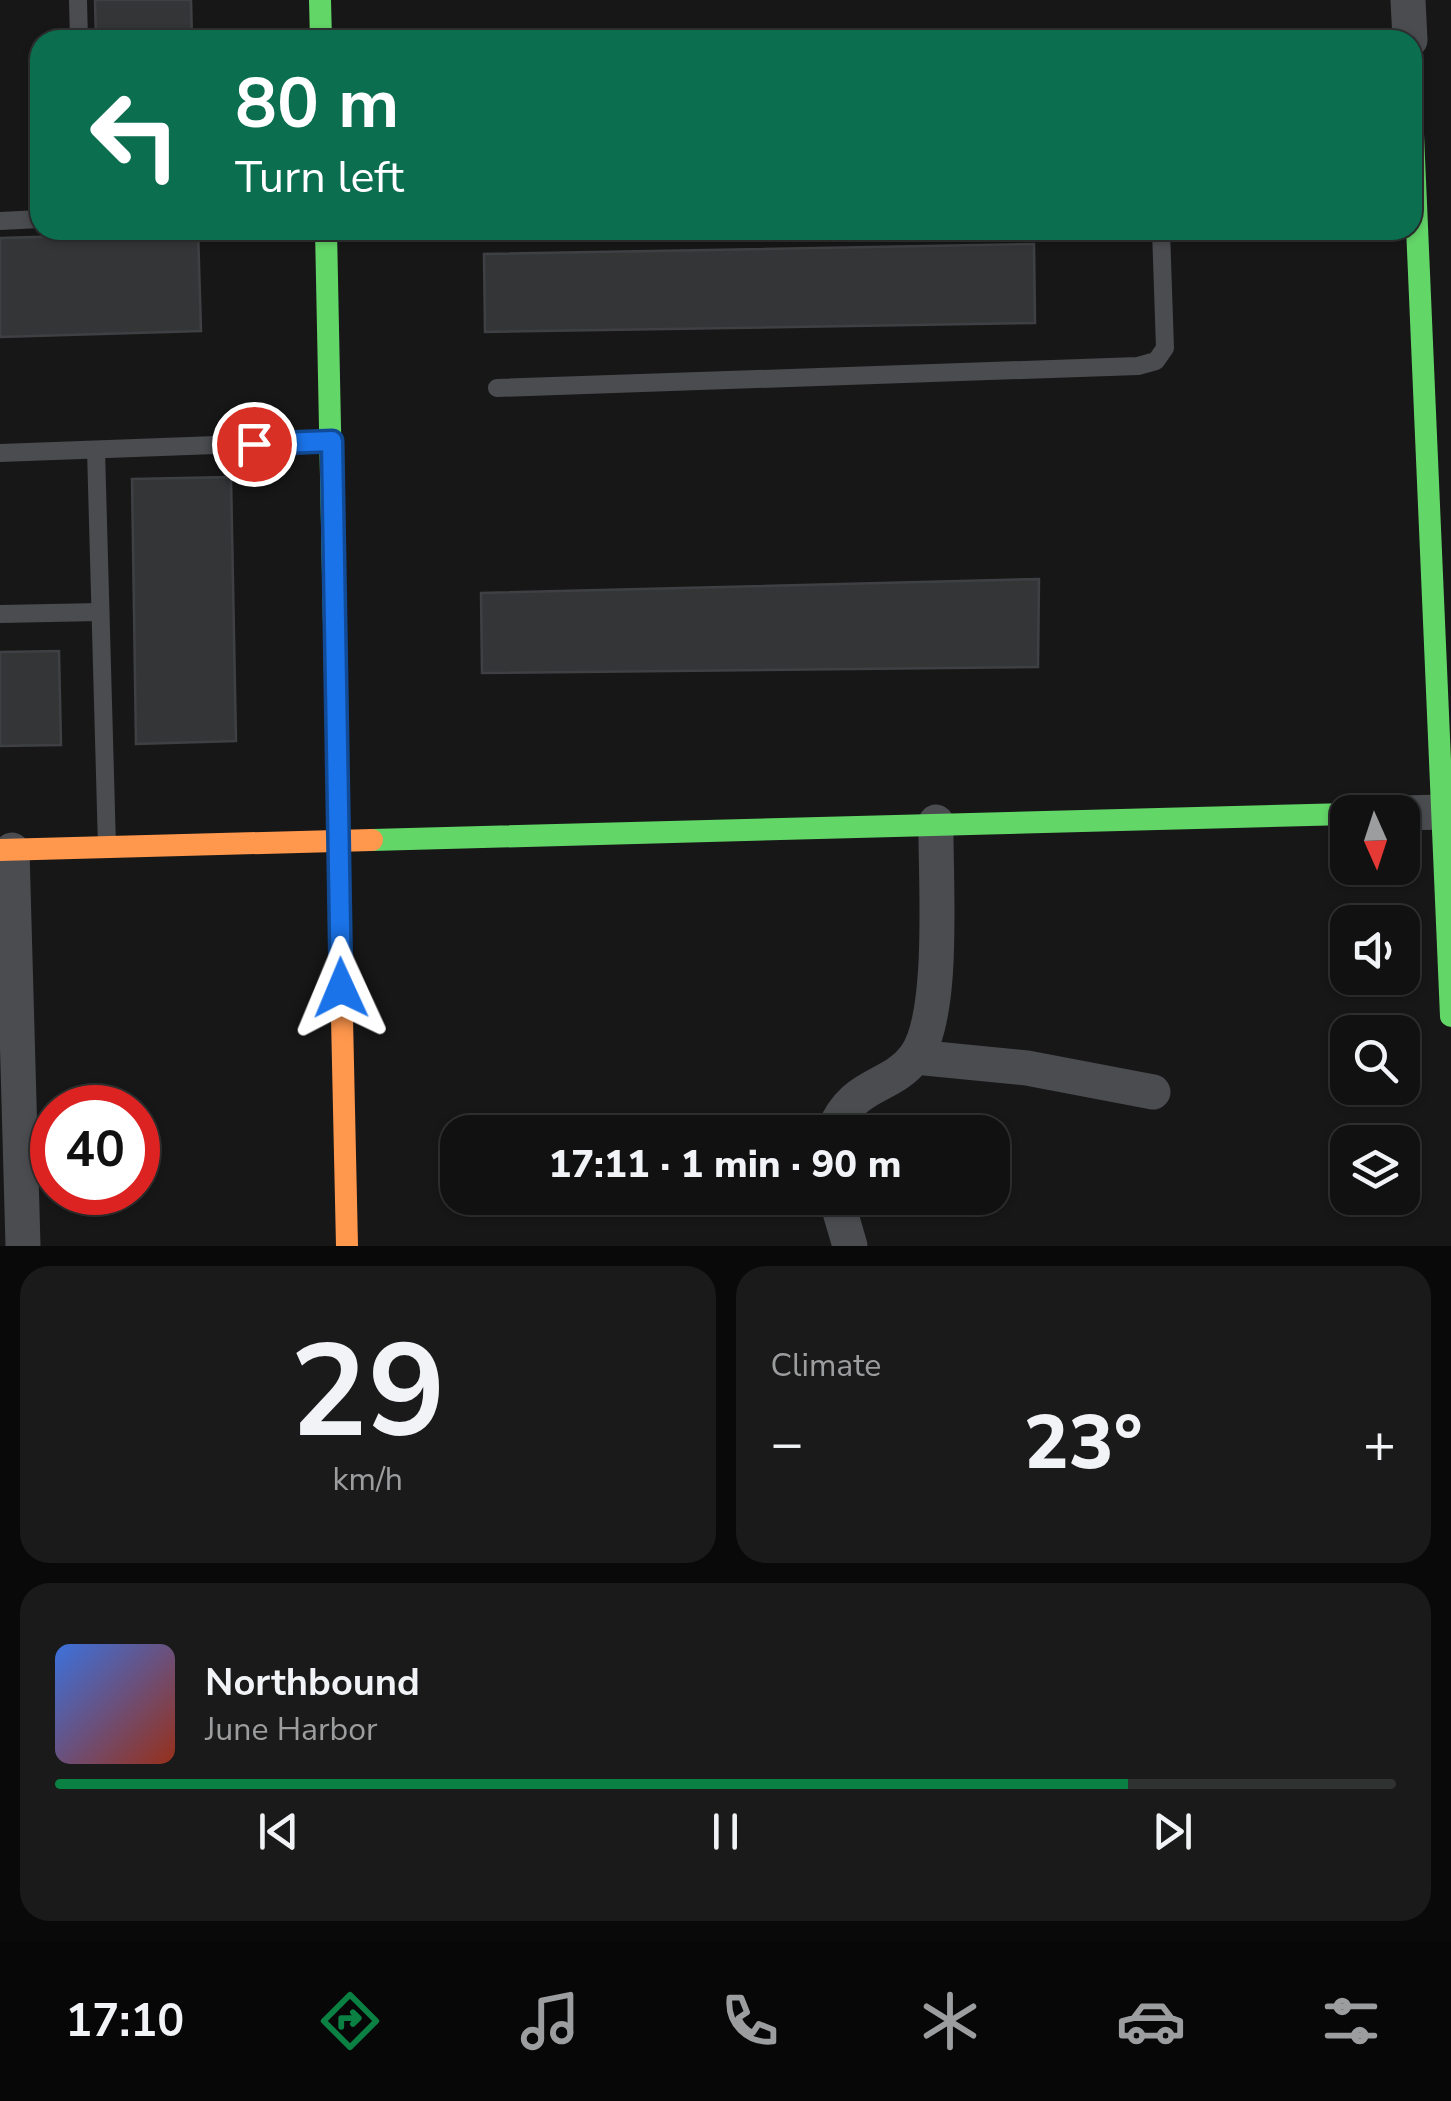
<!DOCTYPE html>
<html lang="en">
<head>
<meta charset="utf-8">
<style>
  body { margin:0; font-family:"Nunito Sans",sans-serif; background:#1a1a1a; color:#f1f3f6; height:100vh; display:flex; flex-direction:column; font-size:38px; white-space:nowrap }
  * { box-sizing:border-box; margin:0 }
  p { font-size:32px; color:#9c9d9f }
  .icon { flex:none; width:55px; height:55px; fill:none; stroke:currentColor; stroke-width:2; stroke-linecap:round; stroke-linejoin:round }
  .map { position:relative; height:1246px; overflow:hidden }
  .drawer { display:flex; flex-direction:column; gap:20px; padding:20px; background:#090909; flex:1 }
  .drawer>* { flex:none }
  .banner { position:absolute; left:30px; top:30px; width:1392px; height:210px; border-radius:30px; box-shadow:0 2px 8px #0004,0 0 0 2px #303131; background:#0b6e4f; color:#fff; overflow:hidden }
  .needle { width:65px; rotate:177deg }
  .fabs { position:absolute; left:1330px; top:795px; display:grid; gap:20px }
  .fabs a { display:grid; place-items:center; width:90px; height:90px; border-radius:20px; background:#111; box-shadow:0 2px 8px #0004,0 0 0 2px #303131; font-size:50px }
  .speed { position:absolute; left:30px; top:1085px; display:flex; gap:20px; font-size:50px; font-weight:700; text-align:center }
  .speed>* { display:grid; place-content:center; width:130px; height:130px; border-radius:50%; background:#111; box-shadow:0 2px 8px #0004,0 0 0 2px #303131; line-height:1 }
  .speed .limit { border:15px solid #d22; background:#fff; color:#111 }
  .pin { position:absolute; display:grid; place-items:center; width:85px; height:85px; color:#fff; margin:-42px; border:5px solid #fff; border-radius:50%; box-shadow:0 2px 10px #0007 }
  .me { position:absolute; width:110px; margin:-55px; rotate:359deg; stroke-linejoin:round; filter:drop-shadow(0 0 8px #0008) }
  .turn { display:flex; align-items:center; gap:35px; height:210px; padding:0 40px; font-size:45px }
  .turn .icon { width:130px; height:130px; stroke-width:2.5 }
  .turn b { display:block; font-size:70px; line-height:85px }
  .big { font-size:75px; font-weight:800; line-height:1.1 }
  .drawer .widget { flex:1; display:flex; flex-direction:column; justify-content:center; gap:15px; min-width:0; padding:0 35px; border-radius:30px; background:#1a1a1a }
  .drawer .dial { align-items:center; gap:0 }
  .dial b { font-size:130px; line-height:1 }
  .song { display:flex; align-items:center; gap:30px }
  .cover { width:120px; height:120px; border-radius:15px; background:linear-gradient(135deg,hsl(220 70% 55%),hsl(10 70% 35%)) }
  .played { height:10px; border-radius:5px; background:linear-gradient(90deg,#0b8043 80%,#303131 80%) }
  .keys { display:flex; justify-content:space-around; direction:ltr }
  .heat { display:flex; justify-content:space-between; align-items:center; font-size:55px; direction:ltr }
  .drawer .tiles { flex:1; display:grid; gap:20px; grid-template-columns:1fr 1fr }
  .widget:last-child { grid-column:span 2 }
  .trip { position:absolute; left:440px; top:1115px; width:570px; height:100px; border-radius:30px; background:#111; box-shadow:0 2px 8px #0004,0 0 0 2px #303131; font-weight:800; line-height:100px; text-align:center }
  .menu { display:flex; height:160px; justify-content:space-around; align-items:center; background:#070707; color:#9c9d9f }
  .menu .icon { width:70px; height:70px }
  .menu .on { color:#0b8043 }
  .menu b { font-size:45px; color:#f1f3f6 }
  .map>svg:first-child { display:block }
  .building { fill:#343537; stroke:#3f4043; stroke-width:2.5 }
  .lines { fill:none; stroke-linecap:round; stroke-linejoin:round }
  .lane { stroke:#4b4c50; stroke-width:18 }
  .street { stroke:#4b4c50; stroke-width:35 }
  .fast { stroke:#63d668; stroke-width:22 }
  .slow { stroke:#ff974d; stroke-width:22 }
  .route-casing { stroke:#114b97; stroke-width:25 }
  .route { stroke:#1a73e8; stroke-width:18 }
</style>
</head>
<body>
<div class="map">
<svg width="1451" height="1246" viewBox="0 0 1451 1246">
  <rect width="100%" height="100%" fill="#171717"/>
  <!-- building -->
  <g class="building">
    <path d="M95,0H191L192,40H96Z"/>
    <path d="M101,230H198L201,331L0,337V238L102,235Z"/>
    <path d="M1034,244L1035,323L485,332L484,254Z"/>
    <path d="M231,477L236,741L136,744L132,479Z"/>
    <path d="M1039,579L1038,667L482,673L481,593Z"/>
    <path d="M59,651L61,745L0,746V652Z"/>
  </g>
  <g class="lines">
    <!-- lane -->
    <g class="lane">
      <path d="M78,0L79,40"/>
      <path d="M0,221L40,219"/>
      <path d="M1069,233L1155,230"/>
      <path d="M497,388L1138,366L1156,361L1165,348L1161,230"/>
      <path d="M96,450L107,847"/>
      <path d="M0,453L327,441"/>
      <path d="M0,614L100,612"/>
    </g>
    <!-- street -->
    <g class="street">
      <path d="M1408,0L1410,40"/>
      <path d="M1402,813L1443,812"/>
      <path d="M12,850L23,1246"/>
      <path d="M915,1057L1027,1068L1153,1092"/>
      <path d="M833,1132C853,1081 890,1090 915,1057C946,1015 935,876 936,822"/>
      <path d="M836,1198L850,1246"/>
    </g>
    <!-- fast -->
    <g class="fast">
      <path d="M320,0L321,40"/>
      <path d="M1412,111L1451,1016"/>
      <path d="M326,230L342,1018"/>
      <path d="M372,840L1348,814"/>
    </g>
    <!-- slow -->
    <g class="slow">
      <path d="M0,850L372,840"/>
      <path d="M342,1018L347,1246"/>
    </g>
  </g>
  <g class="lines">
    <!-- route casing -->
    <g class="route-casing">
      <path id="route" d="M254,444L332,441L341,988"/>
    </g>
    <!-- route -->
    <use href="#route" class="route"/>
  </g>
</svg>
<div class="fabs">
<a><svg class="needle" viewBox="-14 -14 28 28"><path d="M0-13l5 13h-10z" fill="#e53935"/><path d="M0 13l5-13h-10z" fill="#9c9d9f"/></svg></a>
<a><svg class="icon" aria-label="sound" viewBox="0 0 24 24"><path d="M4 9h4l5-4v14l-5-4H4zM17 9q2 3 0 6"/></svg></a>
<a><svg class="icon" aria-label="search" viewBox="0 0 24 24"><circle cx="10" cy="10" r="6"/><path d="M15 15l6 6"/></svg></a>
<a><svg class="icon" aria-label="layers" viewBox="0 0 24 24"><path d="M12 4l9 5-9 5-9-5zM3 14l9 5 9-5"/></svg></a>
</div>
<div class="speed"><div class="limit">40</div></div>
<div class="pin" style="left:254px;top:444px;background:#d93025"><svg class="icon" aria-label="arrive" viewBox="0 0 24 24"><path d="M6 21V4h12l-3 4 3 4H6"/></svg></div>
<svg class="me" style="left:341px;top:988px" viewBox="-20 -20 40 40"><path d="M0-17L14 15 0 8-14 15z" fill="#1a73e8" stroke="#fff" stroke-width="4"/></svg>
<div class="trip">17:11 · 1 min · 90 m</div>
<div class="banner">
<div class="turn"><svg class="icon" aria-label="left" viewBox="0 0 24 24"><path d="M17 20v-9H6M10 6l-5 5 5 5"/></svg><div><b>80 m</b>Turn left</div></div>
</div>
</div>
<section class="drawer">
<div class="tiles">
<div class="widget dial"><b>29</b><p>km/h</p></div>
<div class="widget"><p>Climate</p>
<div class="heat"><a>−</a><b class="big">23°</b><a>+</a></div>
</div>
<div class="widget">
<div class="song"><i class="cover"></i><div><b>Northbound</b><p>June Harbor</p></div></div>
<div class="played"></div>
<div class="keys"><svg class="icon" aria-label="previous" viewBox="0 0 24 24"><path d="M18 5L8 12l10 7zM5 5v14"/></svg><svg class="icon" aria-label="pause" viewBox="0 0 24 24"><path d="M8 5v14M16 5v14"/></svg><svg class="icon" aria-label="next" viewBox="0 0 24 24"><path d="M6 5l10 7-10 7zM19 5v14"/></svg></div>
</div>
</div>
</section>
<nav class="menu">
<b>17:10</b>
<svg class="icon on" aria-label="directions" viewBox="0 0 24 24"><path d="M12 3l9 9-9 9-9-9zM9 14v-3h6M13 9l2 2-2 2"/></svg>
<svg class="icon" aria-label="music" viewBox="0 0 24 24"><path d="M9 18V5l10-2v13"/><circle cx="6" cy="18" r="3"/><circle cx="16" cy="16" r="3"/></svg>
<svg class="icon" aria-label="phone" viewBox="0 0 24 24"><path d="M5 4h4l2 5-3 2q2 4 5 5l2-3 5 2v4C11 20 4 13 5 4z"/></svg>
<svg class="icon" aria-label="climate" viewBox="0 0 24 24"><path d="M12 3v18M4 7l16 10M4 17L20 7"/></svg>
<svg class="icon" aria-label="car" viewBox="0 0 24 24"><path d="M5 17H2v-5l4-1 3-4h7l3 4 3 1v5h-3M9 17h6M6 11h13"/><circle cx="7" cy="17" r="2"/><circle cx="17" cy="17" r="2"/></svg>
<svg class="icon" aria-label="filters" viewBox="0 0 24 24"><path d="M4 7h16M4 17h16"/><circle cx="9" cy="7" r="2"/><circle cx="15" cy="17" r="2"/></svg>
</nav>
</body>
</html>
